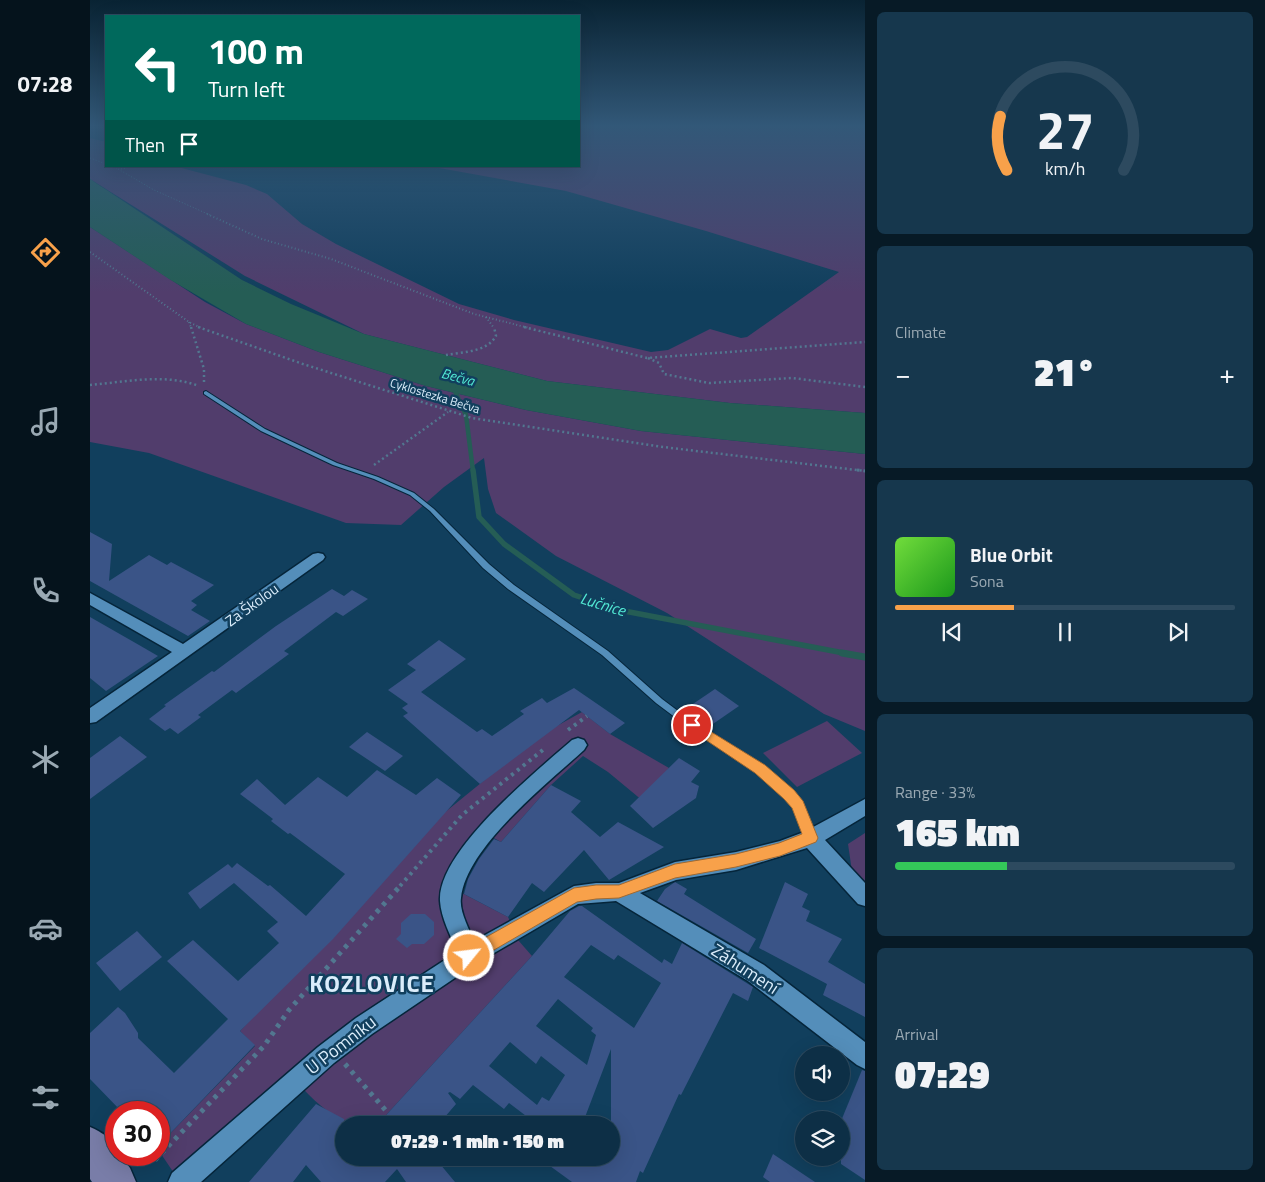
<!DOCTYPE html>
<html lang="en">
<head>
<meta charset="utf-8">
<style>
  body { margin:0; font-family:"Titillium Web",sans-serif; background:#16374d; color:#f1f3f6; height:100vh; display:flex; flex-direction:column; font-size:19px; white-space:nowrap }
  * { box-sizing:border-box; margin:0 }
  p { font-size:16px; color:#9aa9b3 }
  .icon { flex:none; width:28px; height:28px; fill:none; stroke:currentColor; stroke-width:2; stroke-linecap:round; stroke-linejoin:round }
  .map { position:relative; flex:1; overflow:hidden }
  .panel { display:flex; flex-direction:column; gap:12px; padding:12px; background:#071a26; width:400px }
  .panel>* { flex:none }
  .banner { position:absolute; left:15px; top:15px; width:475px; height:152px; border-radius:0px; box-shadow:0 5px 20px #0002,0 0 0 1px #2d4a5f; background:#00695c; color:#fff; overflow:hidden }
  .buttons { position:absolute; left:705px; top:1046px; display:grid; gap:10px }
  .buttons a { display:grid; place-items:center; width:55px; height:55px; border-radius:50%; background:#0d2f46; box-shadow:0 5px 20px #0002,0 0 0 1px #2d4a5f; font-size:25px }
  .speed { position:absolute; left:15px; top:1101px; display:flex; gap:10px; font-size:25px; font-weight:700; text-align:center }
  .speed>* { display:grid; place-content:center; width:65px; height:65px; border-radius:50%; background:#0d2f46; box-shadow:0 5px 20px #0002,0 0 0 1px #2d4a5f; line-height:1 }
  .speed .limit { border:8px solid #d22; background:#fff; color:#111 }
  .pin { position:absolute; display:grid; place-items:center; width:42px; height:42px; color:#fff; margin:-21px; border:2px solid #fff; border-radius:50%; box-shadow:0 1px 5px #0007 }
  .me { position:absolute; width:55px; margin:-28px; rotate:61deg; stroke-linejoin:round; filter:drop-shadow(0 0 4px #0008) }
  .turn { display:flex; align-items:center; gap:18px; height:105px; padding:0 20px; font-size:22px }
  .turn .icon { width:65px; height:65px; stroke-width:2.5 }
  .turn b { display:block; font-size:35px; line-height:42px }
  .then { display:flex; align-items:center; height:48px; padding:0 20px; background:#0003; gap:10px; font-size:19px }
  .big { font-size:38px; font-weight:800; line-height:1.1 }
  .panel .card { flex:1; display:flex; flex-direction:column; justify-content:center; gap:8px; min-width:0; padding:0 18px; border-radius:8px; background:#16374d }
  .panel .dial { align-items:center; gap:0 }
  .dial svg { height:130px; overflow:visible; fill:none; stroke:#2d4a5f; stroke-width:7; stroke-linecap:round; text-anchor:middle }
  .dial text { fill:#f1f3f6; stroke:none }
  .song { display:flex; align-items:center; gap:15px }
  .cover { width:60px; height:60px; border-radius:8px; background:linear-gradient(135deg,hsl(100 70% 55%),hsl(120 70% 35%)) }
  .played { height:5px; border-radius:2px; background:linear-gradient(90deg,#f8a14a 35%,#2d4a5f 35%) }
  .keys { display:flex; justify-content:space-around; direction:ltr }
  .heat { display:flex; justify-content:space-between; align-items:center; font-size:28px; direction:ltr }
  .charge { height:8px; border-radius:4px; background:linear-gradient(90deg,#34c759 33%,#2d4a5f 0) }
  .trip { position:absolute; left:245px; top:1116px; width:285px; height:50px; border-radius:25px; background:#0d2f46; box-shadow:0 5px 20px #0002,0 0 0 1px #2d4a5f; font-weight:800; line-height:50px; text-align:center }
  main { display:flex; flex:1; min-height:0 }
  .tab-bar { display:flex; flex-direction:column; width:90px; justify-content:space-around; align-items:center; background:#05131c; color:#9aa9b3 }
  .tab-bar .icon { width:35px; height:35px }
  .tab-bar .current { color:#f8a14a }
  .tab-bar b { font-size:22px; color:#f1f3f6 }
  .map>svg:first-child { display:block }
  .green { fill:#513d6c }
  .water { fill:#255d55 }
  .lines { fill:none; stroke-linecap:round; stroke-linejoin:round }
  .stream-far2 { stroke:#255d55; stroke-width:4.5 }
  .stream-far1 { stroke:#255d55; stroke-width:5.5 }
  .stream { stroke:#255d55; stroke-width:7 }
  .building { fill:#3a5487; fill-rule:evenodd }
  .lane-casing { stroke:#05253a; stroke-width:2 }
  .street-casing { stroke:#05253a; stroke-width:3 }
  .secondary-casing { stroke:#05253a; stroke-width:3 }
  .path-far5 { stroke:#527790; stroke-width:1; stroke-dasharray:1 2; stroke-linecap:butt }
  .path-far4 { stroke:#527790; stroke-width:2; stroke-dasharray:1 2.5; stroke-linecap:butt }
  .path-far3 { stroke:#527790; stroke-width:2.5; stroke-dasharray:2 3; stroke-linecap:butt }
  .path-far2 { stroke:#527790; stroke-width:3; stroke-dasharray:2.5 4; stroke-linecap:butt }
  .path-far1 { stroke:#527790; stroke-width:4; stroke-dasharray:3 4.5; stroke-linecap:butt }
  .path { stroke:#527790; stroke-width:5; stroke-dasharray:4 5.5; stroke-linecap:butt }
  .lane { fill:#548eba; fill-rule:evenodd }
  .street { fill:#548eba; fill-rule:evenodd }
  .secondary { fill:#797da8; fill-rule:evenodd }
  .route { fill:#f8a14a; stroke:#a16930 }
  .labels { text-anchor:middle; stroke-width:5; stroke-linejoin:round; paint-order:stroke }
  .far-street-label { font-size:12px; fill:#dbedfb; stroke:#113f5d }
  .far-water-label { font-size:14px; font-style:italic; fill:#52ead5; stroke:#113f5d }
  .street-label { font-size:15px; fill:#dbedfb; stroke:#113f5d }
  .water-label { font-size:16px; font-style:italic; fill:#52ead5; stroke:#113f5d }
  .near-street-label { font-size:18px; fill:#dbedfb; stroke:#113f5d }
  .near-district-label { font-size:24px; font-weight:bold; letter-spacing:1px; fill:#dbedfb; stroke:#113f5d }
</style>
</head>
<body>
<main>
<nav class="tab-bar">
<b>07:28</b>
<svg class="icon current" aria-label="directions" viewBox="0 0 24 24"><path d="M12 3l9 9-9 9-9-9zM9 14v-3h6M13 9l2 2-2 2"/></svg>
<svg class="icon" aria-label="music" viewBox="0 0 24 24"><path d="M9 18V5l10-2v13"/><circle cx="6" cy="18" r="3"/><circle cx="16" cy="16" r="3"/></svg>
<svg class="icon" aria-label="phone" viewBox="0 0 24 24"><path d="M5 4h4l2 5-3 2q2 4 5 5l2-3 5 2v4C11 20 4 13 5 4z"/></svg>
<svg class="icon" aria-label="climate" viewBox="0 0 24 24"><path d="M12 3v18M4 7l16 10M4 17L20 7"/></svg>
<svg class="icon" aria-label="car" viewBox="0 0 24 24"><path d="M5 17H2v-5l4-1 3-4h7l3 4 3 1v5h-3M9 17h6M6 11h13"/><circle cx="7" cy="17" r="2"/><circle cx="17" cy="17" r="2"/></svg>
<svg class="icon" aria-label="filters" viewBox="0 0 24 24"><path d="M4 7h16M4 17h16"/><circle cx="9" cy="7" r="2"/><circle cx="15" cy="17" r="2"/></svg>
</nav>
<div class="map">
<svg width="775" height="1182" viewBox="0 0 775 1182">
  <rect width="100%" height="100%" fill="#113f5d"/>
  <!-- green -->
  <g class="green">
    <path d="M489,126H775V413L640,403L457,381L274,334L155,276L0,179V138L16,142V166H84L156,185L177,194L212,224L246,244L369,304L424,320L561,352L578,350L620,329L651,338L657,337L749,272L616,231L476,191L338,166H489Z"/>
    <path d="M0,227L115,302L156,324L229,352L336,386L436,410L551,431L775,454V731L734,714L577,613L466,556L406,513L398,489L394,458L354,487L311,525L256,523L59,453L0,442Z"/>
    <path d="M492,712L520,734L579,768L553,801L518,772L493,756L461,785L411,842L402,837L382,861L370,892L418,917L428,940L442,956L287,1125C280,1125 270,1127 263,1124C239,1116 222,1099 206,1081L90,1182L69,1151V1145L165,1046L150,1031L354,813L407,770L465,727Z"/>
    <path d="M737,721L772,753L707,787L673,753Z"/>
    <path d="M775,833V889L763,878L758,844Z"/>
  </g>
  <!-- water -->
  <path class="water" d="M0,179L152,280L201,304L274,334L457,381L640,403L775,413V454L551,431L436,410L336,386L229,352L156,324L79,279L0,227Z"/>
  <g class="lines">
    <!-- stream-far2 -->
    <path class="stream-far2" d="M363,387L376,415L383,471"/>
    <!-- stream-far1 -->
    <path class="stream-far1" d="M383,470L389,517L414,544L484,595L529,610L759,654"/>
    <!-- stream -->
    <path class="stream" d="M752,653L775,657"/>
  </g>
  <!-- building -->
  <g class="building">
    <path d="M0,532L22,544L19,581L59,555L77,565L81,562L124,585L101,601L107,605L101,610L120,621L98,636L0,581Z"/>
    <path d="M242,589L254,596L262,590L278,599L253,616L246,612L194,651L199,654L146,693L142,690L108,715L111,717L88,734L80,728L75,731L59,719L76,706L74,705L122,671L124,672L186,626Z"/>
    <path d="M0,617L49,645L68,656L16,691L0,678Z"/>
    <path d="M349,640L376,659L331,692L387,732L392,729L402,736L434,714L430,711L452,698L457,703L484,688L535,723L520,734L489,710L390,784L313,716L318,713L312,708L318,704L298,690L326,670L317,664Z"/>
    <path d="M625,689L649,706L620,726L597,708Z"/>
    <path d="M277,732L313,756L295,771L259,747Z"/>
    <path d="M30,736L57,757L0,799V758Z"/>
    <path d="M589,758L610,771L601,782L609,786L606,798L563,828L540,806Z"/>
    <path d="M287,770L326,795L347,778L371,795L243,939L150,1031L165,1045L69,1145V1112H32L0,1079V1033L28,1007L35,1013L48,1033V1038L84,1073L138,1019L77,961L103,940L148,981L189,943L177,931L188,922L144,883L110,909L98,893L138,864L142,868L147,863L178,886L180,885L216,916L255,874L200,833L198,834L181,821L183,819L150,794L167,779L195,805L228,777L257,797Z"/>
    <path d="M461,785L491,801L481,812L510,837L528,822L574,847L519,880L494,850L454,892L442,883L418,917L374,894L378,879L389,859L404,839L411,842Z"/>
    <path d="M585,882L597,889L594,894L666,939L658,953L567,901L575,889Z"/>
    <path d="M695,882L718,894L712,907L720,911L716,921L752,939L738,962L775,984V1017L733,995L737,984L669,948Z"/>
    <path d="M489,906H492L572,963L574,959L582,964L592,943L663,987L658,1001L643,993L591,1095L589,1094L553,1173L550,1171L546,1182H482L449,1158L521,1159V1049L492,1125H448L419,1103L414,1109L383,1085L370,1099L360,1092L358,1093L366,1104L348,1125H287L442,956L480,911ZM501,945L524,960L528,955L571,983L544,1028L474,977ZM468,999L503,1028L501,1031L506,1035L497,1065L446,1026ZM420,1042L446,1064L451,1056L475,1075L459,1101L452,1097L447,1105L399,1066Z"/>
    <path d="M321,914H335L344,922V935L334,944H322L317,948L306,939L311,934V923Z"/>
    <path d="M47,931L72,957L30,991L6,963Z"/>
    <path d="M772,1070L775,1071V1180L751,1164V1121Z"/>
    <path d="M226,1104L254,1119V1158H345L365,1182H316L307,1169L295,1182H231L216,1165L203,1182H159Z"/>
    <path d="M683,1154L725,1182H680L673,1177Z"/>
  </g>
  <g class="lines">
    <!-- lane casing -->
    <g class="lane-casing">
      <path id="lane" d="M116,391L175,429L247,463L288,477L324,493L344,509L399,564L424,585L518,651L572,699L592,714L655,754L687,777L711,802L726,838L724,841L721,842L718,841L704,807L681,783L649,758L586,718L566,703L512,655L418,589L393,568L340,511L320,495L284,479L243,465L171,431L114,394V392Z"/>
    </g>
    <!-- street casing -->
    <g class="street-casing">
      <g id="street">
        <path d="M228,553L233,554L235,557L233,560L6,722L0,723V708L82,652L0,605V593L93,644L223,554Z"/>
        <path d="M488,738L494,740L497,745L494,750C458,783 376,847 371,898C369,911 379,929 384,941L484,886L506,883H529L585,862L646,852L690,841L714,832L775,799V816L735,840L775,883V906L768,904L717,848L646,870L586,880L550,893L674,965L775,1042V1069L767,1065L658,981L526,901L488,904L387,963L282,1034L244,1063L111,1182H78L82,1173L228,1047L266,1018L367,952C361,936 351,918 350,901C347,851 447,771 482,740Z"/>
      </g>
    </g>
    <!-- secondary casing -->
    <g class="secondary-casing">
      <path id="secondary" d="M0,1127C12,1132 26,1141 26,1155H30L40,1168L46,1182H2L0,1179Z"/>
    </g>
    <!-- path-far5 -->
    <g class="path-far5">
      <path d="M0,158L16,164"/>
      <path d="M23,166L64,190L120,215"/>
      <path d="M31,169L43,166"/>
    </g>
    <!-- path-far4 -->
    <g class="path-far4">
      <path d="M117,214L172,239L241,259L384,314L439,328"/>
      <path d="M0,252L99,322L111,328"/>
      <path d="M396,317L404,328"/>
      <path d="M99,322L101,328"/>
    </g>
    <!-- path-far3 -->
    <g class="path-far3">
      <path d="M101,327L114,369V383"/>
      <path d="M108,327L213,364L382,418L573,447L775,471"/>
      <path d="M434,327L557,358L775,342"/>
      <path d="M356,355C373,352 397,352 406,336L404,327"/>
      <path d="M558,358L569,363L574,374L619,383L702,378L775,387"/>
      <path d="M0,385C35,382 75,373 109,386"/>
      <path d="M284,465L358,412"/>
    </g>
    <!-- path-far2 -->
    <path class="path-far2" d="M767,470L775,471"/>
    <!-- path-far1 -->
    <g class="path-far1">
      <path d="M478,730L497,716"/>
      <path d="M310,886L372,815L454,749"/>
    </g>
    <!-- path -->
    <g class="path">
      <path d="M255,1064L298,1113"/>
      <path d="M65,1160L174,1046L199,1010L311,885"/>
    </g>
    <!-- lane -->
    <use href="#lane" class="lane"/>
    <!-- street -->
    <use href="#street" class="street"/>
    <!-- secondary -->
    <use href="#secondary" class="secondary"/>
  </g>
  <!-- sky -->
  <linearGradient id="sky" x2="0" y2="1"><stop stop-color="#092333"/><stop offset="0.43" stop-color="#325878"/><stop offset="1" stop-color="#325878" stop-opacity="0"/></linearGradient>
  <rect width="775" height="292" fill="url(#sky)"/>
  <!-- route -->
  <path class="route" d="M602,720L675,765L704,790L713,801L728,838L726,842L690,856L646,867L585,878L529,898L506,899L487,902L385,961L379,963L373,961L370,956L373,950L484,888L506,885H529L585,864L646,854L689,843L712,834L702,808L694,799L665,773L598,728L596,725L598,721Z"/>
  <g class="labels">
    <!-- far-street labels -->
    <g class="far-street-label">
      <text transform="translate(345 396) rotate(17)" y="4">Cyklostezka Bečva</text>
    </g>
    <!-- far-water labels -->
    <g class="far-water-label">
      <text transform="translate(368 377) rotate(15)" y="5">Bečva</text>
    </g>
    <!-- street labels -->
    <g class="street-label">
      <text transform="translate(162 605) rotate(-36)" y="5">Za Školou</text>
    </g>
    <!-- water labels -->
    <g class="water-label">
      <text transform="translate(513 604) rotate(17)" y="6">Lučnice</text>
    </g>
    <!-- near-street labels -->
    <g class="near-street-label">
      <text transform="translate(655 969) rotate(33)" y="6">Záhumení</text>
      <text transform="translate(251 1045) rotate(-38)" y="6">U Pomníku</text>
    </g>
    <!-- near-district labels -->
    <g class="near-district-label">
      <text x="282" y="992">KOZLOVICE</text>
    </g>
  </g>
</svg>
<div class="buttons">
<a><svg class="icon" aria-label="sound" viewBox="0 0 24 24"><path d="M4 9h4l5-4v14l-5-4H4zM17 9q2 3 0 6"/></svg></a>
<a><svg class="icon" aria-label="layers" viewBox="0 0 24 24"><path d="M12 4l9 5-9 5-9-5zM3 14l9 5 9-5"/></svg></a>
</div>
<div class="speed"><div class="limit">30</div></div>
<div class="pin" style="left:602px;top:725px;background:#d93025"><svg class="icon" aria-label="arrive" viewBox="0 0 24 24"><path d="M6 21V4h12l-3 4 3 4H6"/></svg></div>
<svg class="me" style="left:379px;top:956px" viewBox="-20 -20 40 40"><circle r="17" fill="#f8a14a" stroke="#fff" stroke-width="3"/><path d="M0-11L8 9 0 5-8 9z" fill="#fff"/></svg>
<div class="trip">07:29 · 1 min · 150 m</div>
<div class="banner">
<div class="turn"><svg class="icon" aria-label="left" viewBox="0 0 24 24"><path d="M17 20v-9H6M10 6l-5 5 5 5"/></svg><div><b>100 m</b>Turn left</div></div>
<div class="then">Then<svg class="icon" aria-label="arrive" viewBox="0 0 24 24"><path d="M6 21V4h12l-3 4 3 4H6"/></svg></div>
</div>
</div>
<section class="panel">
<div class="card dial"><svg viewBox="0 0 100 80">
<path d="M14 69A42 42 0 1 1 86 69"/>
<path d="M14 69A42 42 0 0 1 10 36" stroke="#f8a14a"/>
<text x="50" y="56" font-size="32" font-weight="700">27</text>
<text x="50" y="72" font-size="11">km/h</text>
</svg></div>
<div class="card"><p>Climate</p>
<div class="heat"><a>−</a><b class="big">21°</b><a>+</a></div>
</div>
<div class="card">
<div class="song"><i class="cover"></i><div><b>Blue Orbit</b><p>Sona</p></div></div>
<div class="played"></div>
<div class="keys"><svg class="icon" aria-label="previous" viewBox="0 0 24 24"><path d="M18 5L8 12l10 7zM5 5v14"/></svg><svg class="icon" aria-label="pause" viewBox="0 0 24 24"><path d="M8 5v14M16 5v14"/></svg><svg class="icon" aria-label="next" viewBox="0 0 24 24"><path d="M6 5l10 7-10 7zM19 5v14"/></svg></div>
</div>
<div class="card"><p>Range · 33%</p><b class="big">165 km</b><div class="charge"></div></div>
<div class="card"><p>Arrival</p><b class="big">07:29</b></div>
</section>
</main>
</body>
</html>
